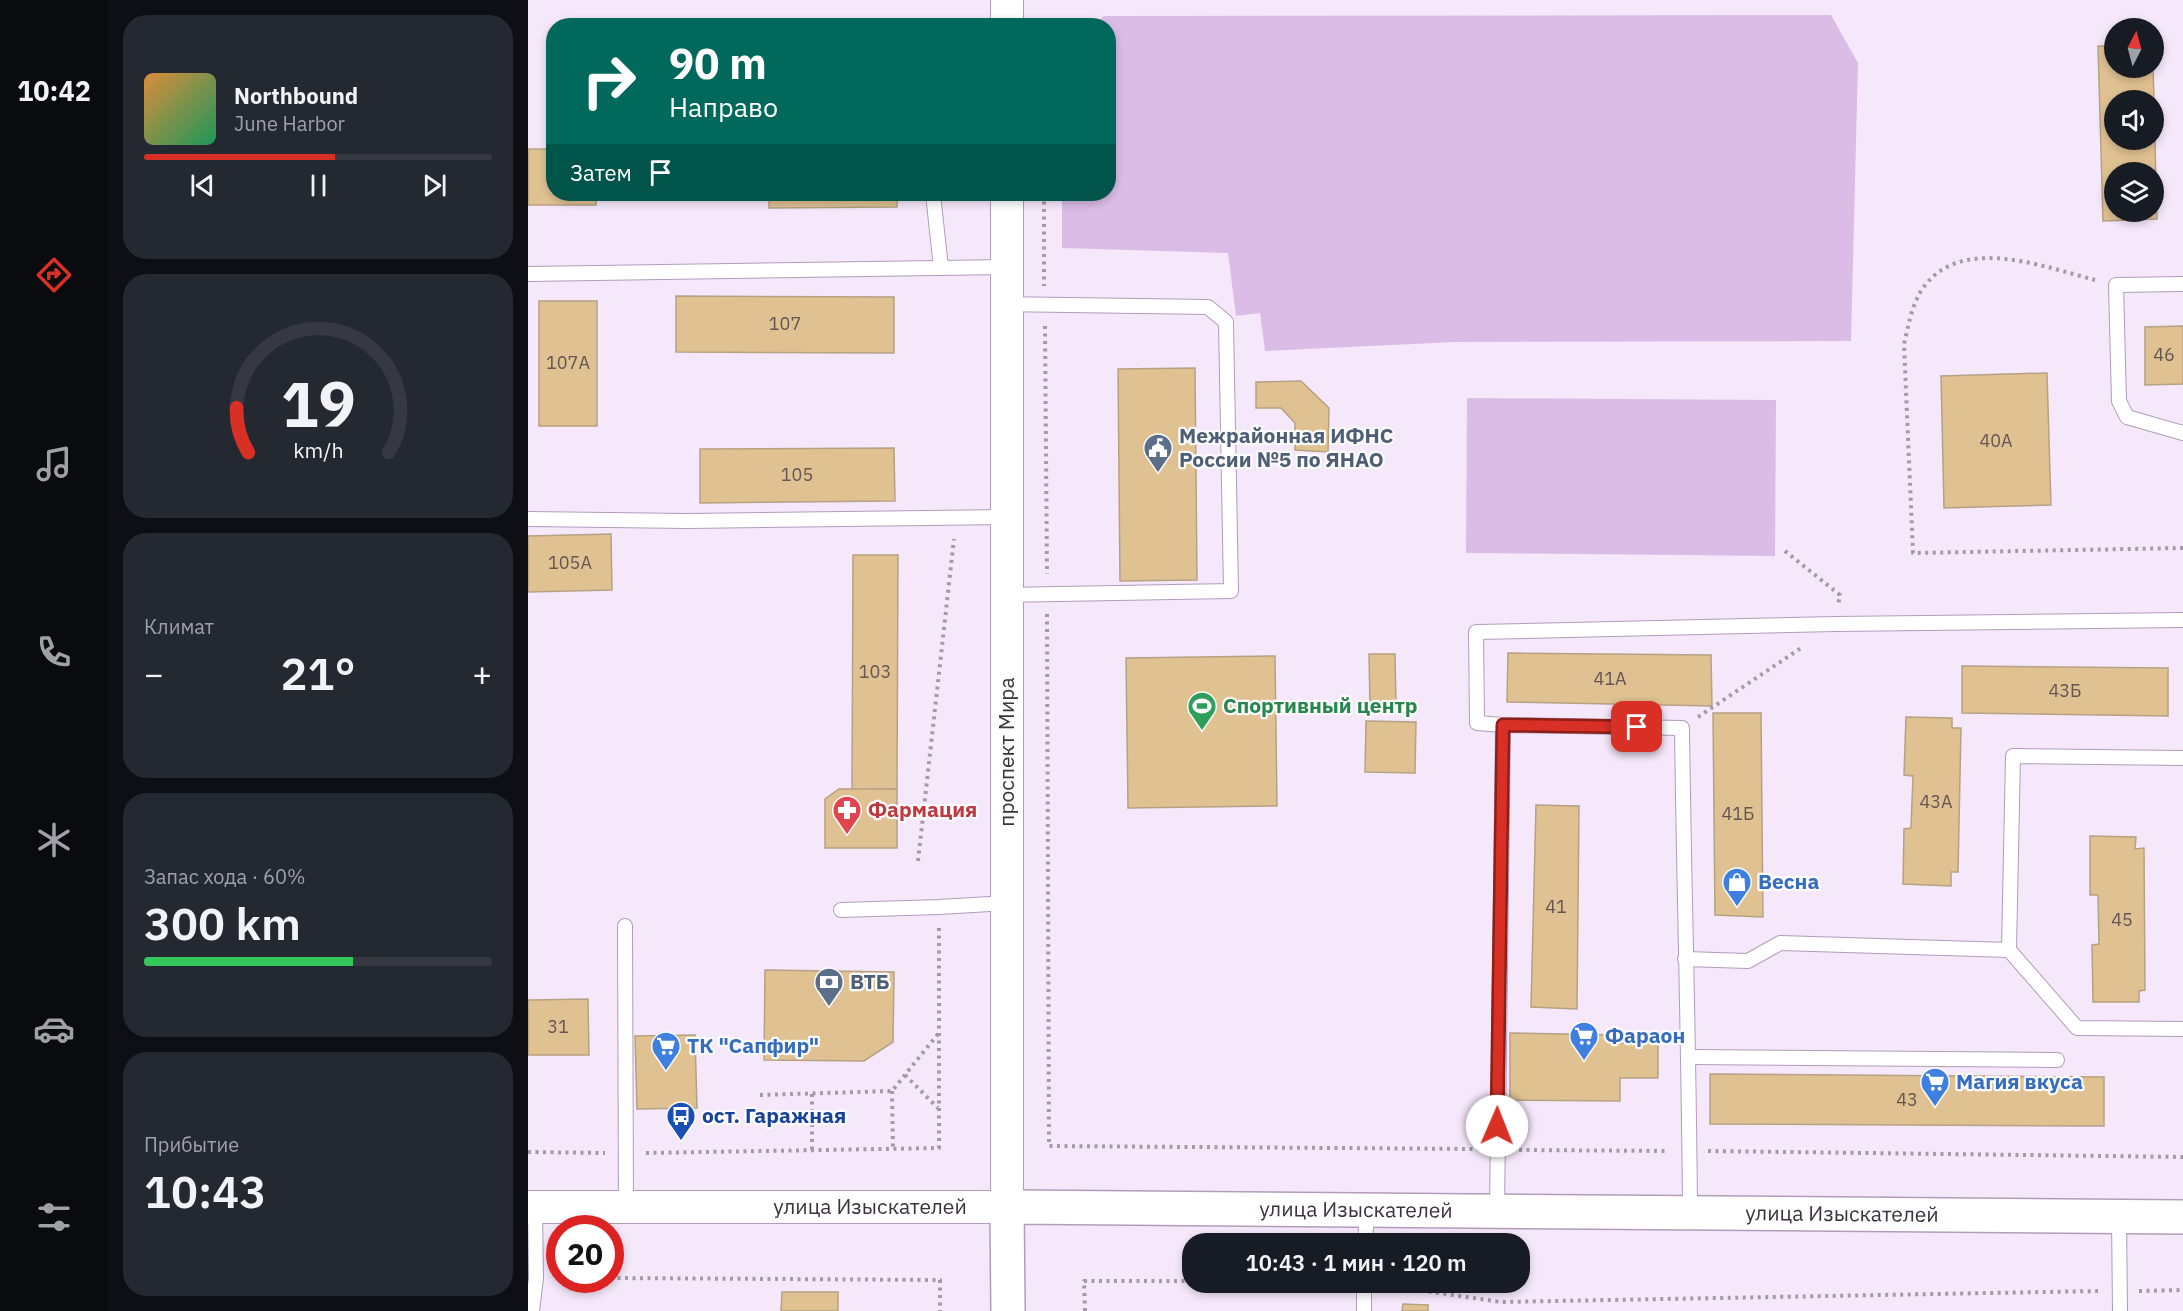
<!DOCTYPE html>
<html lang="ru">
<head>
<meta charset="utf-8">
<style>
  body { margin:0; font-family:"IBM Plex Sans",sans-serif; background:#242831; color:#f1f3f6; height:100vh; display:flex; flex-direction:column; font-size:22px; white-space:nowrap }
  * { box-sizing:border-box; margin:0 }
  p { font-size:20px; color:#9ea1a6 }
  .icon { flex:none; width:33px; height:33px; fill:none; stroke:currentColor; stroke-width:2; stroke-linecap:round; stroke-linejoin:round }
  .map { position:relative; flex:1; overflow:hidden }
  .panel { display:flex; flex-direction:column; gap:15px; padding:15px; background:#0d0f14; width:420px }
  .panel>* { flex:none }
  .hud { position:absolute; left:18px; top:18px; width:570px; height:183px; border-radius:24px; box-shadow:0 3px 9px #0003; background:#00695c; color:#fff; overflow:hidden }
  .needle { width:39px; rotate:6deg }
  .controls { position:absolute; left:1576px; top:18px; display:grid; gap:12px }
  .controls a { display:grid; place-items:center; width:60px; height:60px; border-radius:50%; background:#171b24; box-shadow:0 3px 9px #0003; font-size:30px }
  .speed { position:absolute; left:18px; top:1215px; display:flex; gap:12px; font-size:30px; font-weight:700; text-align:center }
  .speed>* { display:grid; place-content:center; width:78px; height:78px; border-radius:50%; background:#171b24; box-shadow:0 3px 9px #0003; line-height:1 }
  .speed .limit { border:9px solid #d22; background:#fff; color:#111 }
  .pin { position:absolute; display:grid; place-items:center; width:51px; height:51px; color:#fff; margin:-26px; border-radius:12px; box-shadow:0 3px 9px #0006 }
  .me { position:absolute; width:66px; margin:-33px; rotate:1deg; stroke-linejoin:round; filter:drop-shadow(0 0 4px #0008) }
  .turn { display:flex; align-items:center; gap:21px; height:126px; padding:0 24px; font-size:27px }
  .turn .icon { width:78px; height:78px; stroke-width:2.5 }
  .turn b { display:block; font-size:42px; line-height:51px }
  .then { display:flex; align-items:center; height:57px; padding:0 24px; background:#0003; gap:12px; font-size:22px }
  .big { font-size:45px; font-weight:600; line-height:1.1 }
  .panel .card { flex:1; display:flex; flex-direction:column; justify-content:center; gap:9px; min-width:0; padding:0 21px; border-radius:24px; background:#242831 }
  .panel .dial { align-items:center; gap:0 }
  .dial svg { height:156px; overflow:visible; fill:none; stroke:#363941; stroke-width:7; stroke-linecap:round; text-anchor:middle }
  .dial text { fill:#f1f3f6; stroke:none }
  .song { display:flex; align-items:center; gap:18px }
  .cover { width:72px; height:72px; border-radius:9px; background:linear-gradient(135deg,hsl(30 70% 55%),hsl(150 70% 35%)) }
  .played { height:6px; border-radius:3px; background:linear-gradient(90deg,#d93025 55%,#363941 55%) }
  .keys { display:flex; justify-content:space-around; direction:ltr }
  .heat { display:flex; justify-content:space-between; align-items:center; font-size:33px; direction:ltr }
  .charge { height:9px; border-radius:4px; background:linear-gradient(90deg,#34c759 60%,#363941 0) }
  .trip { position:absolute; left:654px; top:1233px; width:348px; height:60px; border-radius:24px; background:#171b24; box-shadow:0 3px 9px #0003; font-weight:600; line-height:60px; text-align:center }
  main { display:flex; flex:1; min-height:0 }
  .tab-bar { display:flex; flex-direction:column; width:108px; justify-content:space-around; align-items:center; background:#090b0e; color:#9ea1a6 }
  .tab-bar .icon { width:42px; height:42px }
  .tab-bar .current { color:#d93025 }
  .tab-bar b { font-size:27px; color:#f1f3f6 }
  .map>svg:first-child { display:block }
  .green { fill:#dbbce7 }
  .building { fill:#e0c192; stroke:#b5a183; stroke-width:1.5; fill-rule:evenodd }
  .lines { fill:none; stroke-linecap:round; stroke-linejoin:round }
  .service-casing { stroke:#b29cba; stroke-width:16 }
  .tertiary-casing { stroke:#b29cba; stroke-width:34 }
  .primary-casing { stroke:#b29cba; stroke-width:36 }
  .path { stroke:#a599a9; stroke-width:4; stroke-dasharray:3 4.5; stroke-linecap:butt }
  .service { stroke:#fff; stroke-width:14 }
  .tertiary { stroke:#fff; stroke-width:32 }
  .primary { stroke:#fff; stroke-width:33 }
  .route-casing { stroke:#8d1f18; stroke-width:15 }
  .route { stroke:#d93025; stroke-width:10 }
  .labels { text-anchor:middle; stroke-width:4.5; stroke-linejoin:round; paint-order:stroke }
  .number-label { font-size:18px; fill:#645653 }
  .service-label { font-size:21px; font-weight:bold; fill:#4e5e75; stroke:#fbfbfb; text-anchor:start }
  .leisure-label { font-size:21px; font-weight:bold; fill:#27864d; stroke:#fbfbfb; text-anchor:start }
  .street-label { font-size:21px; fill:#3b323e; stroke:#fbfbfb }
  .health-label { font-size:21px; font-weight:bold; fill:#be3a42; stroke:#fbfbfb; text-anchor:start }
  .shop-label { font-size:21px; font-weight:bold; fill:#366cbe; stroke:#fbfbfb; text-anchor:start }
  .transit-label { font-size:21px; font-weight:bold; fill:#164399; stroke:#fbfbfb; text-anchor:start }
</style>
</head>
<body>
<main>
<nav class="tab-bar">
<b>10:42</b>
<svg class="icon current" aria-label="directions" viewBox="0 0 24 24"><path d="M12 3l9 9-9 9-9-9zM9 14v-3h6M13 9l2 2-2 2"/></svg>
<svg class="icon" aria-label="music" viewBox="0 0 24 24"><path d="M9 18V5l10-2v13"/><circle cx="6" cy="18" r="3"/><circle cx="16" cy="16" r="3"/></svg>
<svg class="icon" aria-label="phone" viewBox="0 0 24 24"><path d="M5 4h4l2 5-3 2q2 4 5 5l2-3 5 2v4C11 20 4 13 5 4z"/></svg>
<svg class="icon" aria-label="climate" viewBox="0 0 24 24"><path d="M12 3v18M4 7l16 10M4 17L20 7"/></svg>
<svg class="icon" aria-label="car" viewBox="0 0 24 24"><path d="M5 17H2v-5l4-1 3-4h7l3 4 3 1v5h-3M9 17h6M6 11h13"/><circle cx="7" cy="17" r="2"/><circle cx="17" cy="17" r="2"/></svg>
<svg class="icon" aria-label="filters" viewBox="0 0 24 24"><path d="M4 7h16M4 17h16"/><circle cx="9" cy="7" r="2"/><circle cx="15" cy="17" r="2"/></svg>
</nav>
<section class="panel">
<div class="card">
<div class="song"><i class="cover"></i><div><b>Northbound</b><p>June Harbor</p></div></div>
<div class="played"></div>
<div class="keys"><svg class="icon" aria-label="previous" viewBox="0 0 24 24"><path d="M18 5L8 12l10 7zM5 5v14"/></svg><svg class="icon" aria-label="pause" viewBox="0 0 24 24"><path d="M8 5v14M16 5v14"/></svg><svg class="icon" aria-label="next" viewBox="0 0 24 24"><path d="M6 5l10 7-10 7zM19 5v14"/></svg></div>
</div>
<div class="card dial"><svg viewBox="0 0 100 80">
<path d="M14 69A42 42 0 1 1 86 69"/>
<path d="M14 69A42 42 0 0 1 8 46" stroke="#d93025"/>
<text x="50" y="56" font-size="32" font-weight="700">19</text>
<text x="50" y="72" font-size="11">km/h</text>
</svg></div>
<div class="card"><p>Климат</p>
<div class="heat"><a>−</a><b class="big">21°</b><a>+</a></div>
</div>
<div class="card"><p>Запас хода · 60%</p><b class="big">300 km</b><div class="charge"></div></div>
<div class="card"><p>Прибытие</p><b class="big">10:43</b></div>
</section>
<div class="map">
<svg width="1655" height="1311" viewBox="0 0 1655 1311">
  <rect width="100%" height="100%" fill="#f6e8fb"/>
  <!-- green -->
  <g class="green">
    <path d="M1303,15L1330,63L1323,341L927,342L737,351L732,313L708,316L700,253L534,248V194H580V26L567,25L576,16Z"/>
    <path d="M939,398L1248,400L1247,556L938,553Z"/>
  </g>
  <!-- building -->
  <g class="building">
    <path d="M1570,46H1587V68H1625L1626,100H1587V140H1626V106L1629,219L1575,221ZM1587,172H1626V212H1587Z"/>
    <path d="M0,149H26V194H68V205H0Z"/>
    <path d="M241,194H369V207L241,208Z"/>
    <path d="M148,296L366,297V353L148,352Z"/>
    <rect x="11" y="301" width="58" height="125"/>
    <path d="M1655,326V384L1617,385V327Z"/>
    <path d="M667,368L669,580L592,581L590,369Z"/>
    <path d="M1519,373L1523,505L1416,508L1413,376Z"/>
    <path d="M773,381L801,408L800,452L767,450V423L753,408H728V382Z"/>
    <path d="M366,448L367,501L172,503V449Z"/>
    <path d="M83,534L84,590L0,592V536Z"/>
    <path d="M325,555H370L369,789L324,790Z"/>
    <path d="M980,653L1183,655L1184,706L979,702Z"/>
    <path d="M841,654H867L868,706H842Z"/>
    <path d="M747,656L749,806L600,808L598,658Z"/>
    <path d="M1434,666L1640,668V716L1434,713Z"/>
    <path d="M1185,713H1233L1235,917L1187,915Z"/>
    <path d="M1378,717L1424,718V728H1433L1430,872H1423V886L1375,884L1376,829L1383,828L1385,776L1376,775Z"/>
    <path d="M838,721L888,722L887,773L837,772Z"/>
    <path d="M311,789H369V848H297V799Z"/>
    <path d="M1008,805L1051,806L1049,1009L1003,1007Z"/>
    <path d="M1562,836L1608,837L1607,849L1616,848L1617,990L1611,991V1002H1565L1564,945L1571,944L1570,895H1562Z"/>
    <path d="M237,970L366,972L365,1042L336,1061L236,1060Z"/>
    <path d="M60,999L61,1055H0V1000Z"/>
    <path d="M982,1033L1093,1035V1043H1130V1078H1092V1101L982,1100Z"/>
    <path d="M167,1035L169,1108L109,1109L107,1036Z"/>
    <path d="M1182,1074L1576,1077V1126L1182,1124Z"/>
    <path d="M254,1292H310V1311H253Z"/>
    <path d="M875,1304L900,1305V1311H874Z"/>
  </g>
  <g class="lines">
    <!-- service casing -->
    <g class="service-casing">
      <g id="service">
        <path d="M405,194L413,268"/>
        <path d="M0,274L479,267"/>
        <path d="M1655,284L1588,285L1591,401L1599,417L1655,433"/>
        <path d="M0,519L159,521L479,517"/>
        <path d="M479,595L703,591L698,322L680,307L479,304"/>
        <path d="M313,910L411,907L479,903"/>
        <path d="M97,926L98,1207"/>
        <path d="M1481,950L1549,1028L1655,1029"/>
        <path d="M1157,959L1220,961L1252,943L1481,950L1485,756L1655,758"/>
        <path d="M1162,1057L1529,1060"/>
        <path d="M969,1210L975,725"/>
        <path d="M1162,1212C1161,1051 1156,889 1154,728L975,725L949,723L948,632L1308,624L1655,620"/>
        <path d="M1591,1216L1592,1311"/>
        <path d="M837,1244L839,1210"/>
        <path d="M836,1282V1311"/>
        <path d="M4,1311L8,1278L7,1207"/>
      </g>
    </g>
    <!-- tertiary casing -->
    <g class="tertiary-casing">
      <g id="tertiary">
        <path d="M479,26V0"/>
        <path id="s1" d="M0,1207H479V194"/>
      </g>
    </g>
    <!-- primary casing -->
    <g class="primary-casing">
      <g id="primary">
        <path id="s2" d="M480,1311L479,1207L1655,1217"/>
      </g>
    </g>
    <!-- path -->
    <g class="path">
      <path d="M516,194V286"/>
      <path d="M1567,280C1517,267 1437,236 1398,284C1384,301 1381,324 1376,344L1385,553L1655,548"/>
      <path d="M517,326L519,574"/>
      <path d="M1257,551L1312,595L1310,605"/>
      <path d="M519,614L521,1146L951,1149"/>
      <path d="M1170,717L1273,648"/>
      <path d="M390,861L426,539"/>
      <path d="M377,1075L410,1108"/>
      <path d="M364,1091L365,1150"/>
      <path d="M284,1094V1151"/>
      <path d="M232,1095L364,1091L410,1034"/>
      <path d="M991,1150L1140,1151"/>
      <path d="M1180,1151L1655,1157"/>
      <path d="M0,1152L77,1153"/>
      <path d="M118,1153L411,1148V927"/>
      <path d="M82,1278L412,1280V1311"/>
      <path d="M856,1285L973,1302L1570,1291"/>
      <path d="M1611,1291L1655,1290"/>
      <path d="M557,1311L556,1281H664"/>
    </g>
    <!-- service -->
    <use href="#service" class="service"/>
    <!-- tertiary -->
    <use href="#tertiary" class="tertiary"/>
    <!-- primary -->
    <use href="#primary" class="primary"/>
  </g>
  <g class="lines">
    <!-- route casing -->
    <g class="route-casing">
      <path id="route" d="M969,1126L975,725L1109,727"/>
    </g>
    <!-- route -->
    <use href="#route" class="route"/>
  </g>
  <!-- icons -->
  <defs>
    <g id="civic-pin" transform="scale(1.5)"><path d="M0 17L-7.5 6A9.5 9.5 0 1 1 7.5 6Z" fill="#5c6f8a" stroke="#fbfbfb"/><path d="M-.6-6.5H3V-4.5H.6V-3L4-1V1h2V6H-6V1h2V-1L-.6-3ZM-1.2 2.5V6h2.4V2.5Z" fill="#fff"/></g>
    <g id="stadium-pin" transform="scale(1.5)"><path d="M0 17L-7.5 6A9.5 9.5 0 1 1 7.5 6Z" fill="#2e9e5b" stroke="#fbfbfb"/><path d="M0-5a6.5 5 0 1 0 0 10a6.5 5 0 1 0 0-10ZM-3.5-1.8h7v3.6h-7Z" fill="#fff"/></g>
    <g id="pharmacy-pin" transform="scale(1.5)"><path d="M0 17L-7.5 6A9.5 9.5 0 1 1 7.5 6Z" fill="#e0444e" stroke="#fbfbfb"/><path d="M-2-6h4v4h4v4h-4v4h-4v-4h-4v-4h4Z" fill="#fff"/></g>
    <g id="shop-pin" transform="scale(1.5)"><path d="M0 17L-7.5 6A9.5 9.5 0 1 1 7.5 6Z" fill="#3f7fe0" stroke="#fbfbfb"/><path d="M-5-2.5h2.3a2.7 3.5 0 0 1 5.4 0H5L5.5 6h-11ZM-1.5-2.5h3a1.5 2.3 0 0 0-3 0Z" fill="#fff"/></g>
    <g id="bank-pin" transform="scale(1.5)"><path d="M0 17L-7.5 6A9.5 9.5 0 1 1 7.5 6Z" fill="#5c6f8a" stroke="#fbfbfb"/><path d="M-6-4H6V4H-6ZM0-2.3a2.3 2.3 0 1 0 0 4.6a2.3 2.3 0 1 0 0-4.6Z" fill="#fff"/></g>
    <g id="supermarket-pin" transform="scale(1.5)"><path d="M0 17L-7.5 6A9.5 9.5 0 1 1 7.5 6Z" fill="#3f7fe0" stroke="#fbfbfb"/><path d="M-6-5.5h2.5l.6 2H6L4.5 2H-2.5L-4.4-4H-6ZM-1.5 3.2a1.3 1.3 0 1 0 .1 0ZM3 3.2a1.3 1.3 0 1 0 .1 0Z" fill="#fff"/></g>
    <g id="bus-pin" transform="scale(1.5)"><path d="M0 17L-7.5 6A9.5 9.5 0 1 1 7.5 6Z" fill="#1a4fb4" stroke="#fbfbfb"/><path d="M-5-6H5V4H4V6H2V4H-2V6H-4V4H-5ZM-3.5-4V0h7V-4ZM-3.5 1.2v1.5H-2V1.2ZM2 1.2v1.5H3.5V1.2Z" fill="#fff"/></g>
  </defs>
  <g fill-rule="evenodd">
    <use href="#civic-pin" x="630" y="448"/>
    <use href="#stadium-pin" x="674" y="706"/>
    <use href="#pharmacy-pin" x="319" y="810"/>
    <use href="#shop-pin" x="1209" y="882"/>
    <use href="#bank-pin" x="301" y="982"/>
    <use href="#supermarket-pin" x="1056" y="1036"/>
    <use href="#supermarket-pin" x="138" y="1046"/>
    <use href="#supermarket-pin" x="1407" y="1082"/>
    <use href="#bus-pin" x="153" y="1116"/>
  </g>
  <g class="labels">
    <!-- number labels -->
    <g class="number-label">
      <text x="257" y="330">107</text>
      <text x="1636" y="361">46</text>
      <text x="40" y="369">107А</text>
      <text x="1468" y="447">40А</text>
      <text x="269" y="481">105</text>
      <text x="42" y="569">105А</text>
      <text x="347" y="678">103</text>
      <text x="1082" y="685">41А</text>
      <text x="1537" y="697">43Б</text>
      <text x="1408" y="808">43А</text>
      <text x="1210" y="820">41Б</text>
      <text x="1028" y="913">41</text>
      <text x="1594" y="926">45</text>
      <text x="30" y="1033">31</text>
      <text x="1379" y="1106">43</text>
    </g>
    <!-- service labels -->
    <g class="service-label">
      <text x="651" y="443">Межрайонная ИФНС<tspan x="651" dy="24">России №5 по ЯНАО</tspan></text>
      <text x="322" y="989">ВТБ</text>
    </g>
    <!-- leisure labels -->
    <g class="leisure-label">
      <text x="695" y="713">Спортивный центр</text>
    </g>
    <!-- street labels -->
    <g class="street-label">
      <text transform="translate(479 752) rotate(-90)" y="7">проспект Мира</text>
      <text dy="7" stroke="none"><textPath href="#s1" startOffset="342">улица Изыскателей</textPath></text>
      <text dy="7" stroke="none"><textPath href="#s2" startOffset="453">улица Изыскателей</textPath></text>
      <text dy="7" stroke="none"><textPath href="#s2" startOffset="939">улица Изыскателей</textPath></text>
    </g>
    <!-- health labels -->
    <g class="health-label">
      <text x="340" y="817">Фармация</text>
    </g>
    <!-- shop labels -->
    <g class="shop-label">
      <text x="1230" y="889">Весна</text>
      <text x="1077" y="1043">Фараон</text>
      <text x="159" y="1053">ТК "Сапфир"</text>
      <text x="1428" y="1089">Магия вкуса</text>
    </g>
    <!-- transit labels -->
    <g class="transit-label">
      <text x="174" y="1123">ост. Гаражная</text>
    </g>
  </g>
</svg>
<div class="controls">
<a><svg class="needle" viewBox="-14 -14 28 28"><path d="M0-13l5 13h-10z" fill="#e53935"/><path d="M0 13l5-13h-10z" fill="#9ea1a6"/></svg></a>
<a><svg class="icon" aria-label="sound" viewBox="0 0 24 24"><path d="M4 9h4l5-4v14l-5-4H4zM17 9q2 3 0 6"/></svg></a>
<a><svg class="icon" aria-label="layers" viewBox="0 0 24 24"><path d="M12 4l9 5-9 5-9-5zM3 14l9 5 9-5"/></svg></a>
</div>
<div class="speed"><div class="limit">20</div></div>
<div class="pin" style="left:1109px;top:727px;background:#d93025"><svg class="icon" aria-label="arrive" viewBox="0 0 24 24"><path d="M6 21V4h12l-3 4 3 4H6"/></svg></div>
<svg class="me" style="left:969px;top:1126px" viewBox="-20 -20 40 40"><circle r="19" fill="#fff"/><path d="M0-13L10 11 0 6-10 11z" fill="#d93025"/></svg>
<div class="trip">10:43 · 1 мин · 120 m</div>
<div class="hud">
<div class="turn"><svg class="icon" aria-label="right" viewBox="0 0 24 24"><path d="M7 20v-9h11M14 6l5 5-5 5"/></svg><div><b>90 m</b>Направо</div></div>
<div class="then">Затем<svg class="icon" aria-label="arrive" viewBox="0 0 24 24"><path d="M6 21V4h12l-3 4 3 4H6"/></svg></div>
</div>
</div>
</main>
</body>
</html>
